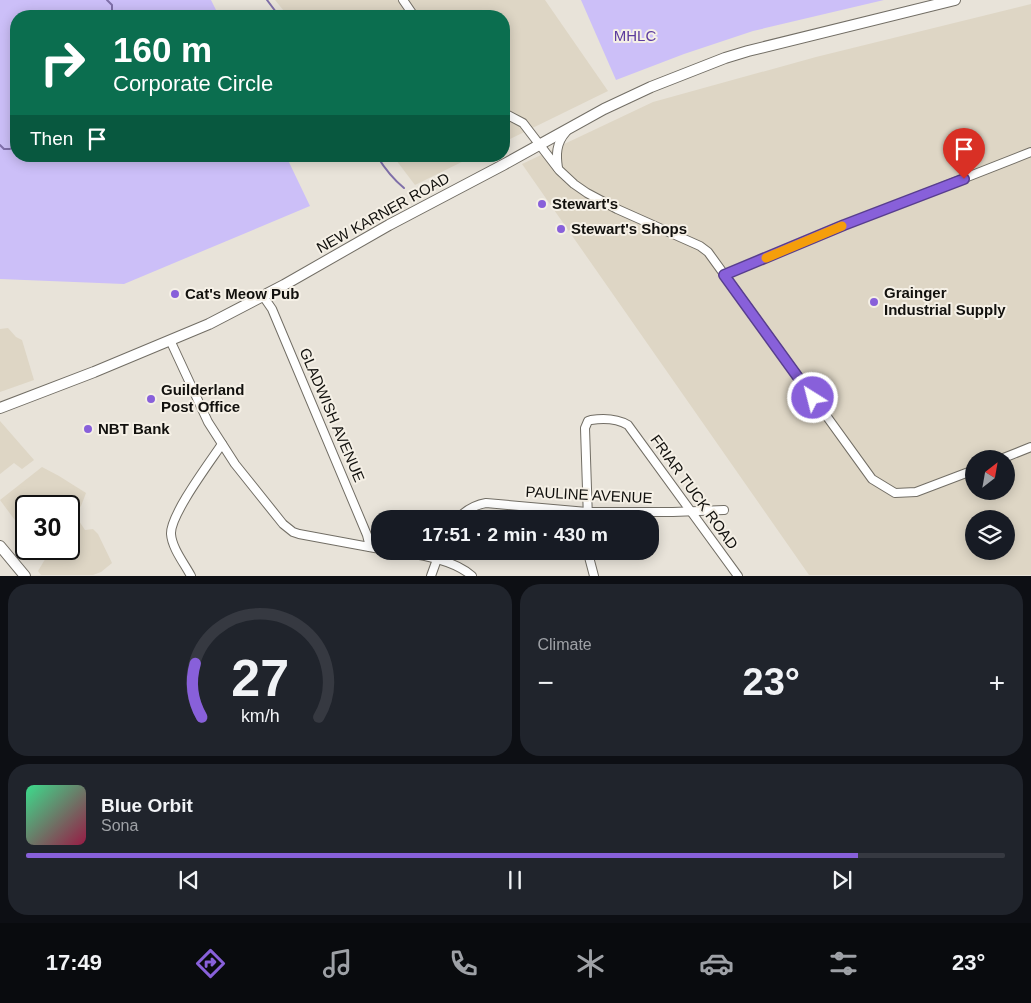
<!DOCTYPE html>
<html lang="en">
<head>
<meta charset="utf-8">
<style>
  body { margin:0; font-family:Helvetica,sans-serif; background:#20242c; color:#f1f3f6; height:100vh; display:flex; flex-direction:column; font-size:19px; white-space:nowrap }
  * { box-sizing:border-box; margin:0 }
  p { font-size:16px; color:#9ea1a6 }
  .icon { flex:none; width:28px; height:28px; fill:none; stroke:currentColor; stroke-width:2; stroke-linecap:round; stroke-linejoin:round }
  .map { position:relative; height:576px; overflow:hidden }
  .panel { display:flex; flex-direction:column; gap:8px; padding:8px; background:#0d0f14; flex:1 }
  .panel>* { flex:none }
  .banner { position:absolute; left:10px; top:10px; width:500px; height:152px; border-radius:20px; box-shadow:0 2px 12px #0003; background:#0b6e4f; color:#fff; overflow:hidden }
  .needle { width:32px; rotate:31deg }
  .buttons { position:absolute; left:965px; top:450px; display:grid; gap:10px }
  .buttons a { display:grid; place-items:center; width:50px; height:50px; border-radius:50%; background:#171b24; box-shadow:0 2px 12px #0003; font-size:25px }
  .speed { position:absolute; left:15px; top:495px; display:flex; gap:10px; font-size:25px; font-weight:700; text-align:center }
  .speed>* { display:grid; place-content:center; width:65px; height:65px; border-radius:50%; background:#171b24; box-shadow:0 2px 12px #0003; line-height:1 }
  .speed .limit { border:2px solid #111; border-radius:8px; background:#fff; color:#111 }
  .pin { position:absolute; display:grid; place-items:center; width:42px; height:42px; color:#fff; margin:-51px -21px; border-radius:50% 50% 50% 0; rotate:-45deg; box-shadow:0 0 5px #0007 }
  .pin .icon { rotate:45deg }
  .me { position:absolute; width:55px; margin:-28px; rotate:324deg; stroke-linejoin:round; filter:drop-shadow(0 0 4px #0008) }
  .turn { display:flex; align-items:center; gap:18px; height:105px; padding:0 20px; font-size:22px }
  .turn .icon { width:65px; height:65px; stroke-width:2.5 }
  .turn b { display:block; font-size:35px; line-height:42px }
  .then { display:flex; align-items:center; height:48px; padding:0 20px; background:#0003; gap:10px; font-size:19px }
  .big { font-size:38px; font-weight:700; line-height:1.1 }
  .panel .card { flex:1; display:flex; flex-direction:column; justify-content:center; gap:8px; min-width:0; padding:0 18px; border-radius:20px; background:#20242c }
  .panel .dial { align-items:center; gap:0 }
  .dial svg { height:130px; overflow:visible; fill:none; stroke:#363941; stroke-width:7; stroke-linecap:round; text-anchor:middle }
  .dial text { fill:#f1f3f6; stroke:none }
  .song { display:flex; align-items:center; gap:15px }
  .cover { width:60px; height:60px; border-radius:8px; background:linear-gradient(135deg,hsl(150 70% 55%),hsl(340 70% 35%)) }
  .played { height:5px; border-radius:2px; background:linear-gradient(90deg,#8860da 85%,#363941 85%) }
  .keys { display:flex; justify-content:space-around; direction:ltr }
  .heat { display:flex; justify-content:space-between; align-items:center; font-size:28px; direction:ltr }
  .panel .tiles { flex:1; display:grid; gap:8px; grid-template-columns:1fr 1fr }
  .card:last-child { grid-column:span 2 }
  .trip { position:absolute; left:371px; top:510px; width:288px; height:50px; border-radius:20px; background:#171b24; box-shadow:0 2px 12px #0003; font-weight:700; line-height:50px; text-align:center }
  .tab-bar { display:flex; height:80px; justify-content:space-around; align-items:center; background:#090b0e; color:#9ea1a6 }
  .tab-bar .icon { width:35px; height:35px }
  .tab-bar .on { color:#8860da }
  .tab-bar b { font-size:22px; color:#f1f3f6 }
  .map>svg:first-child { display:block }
  .built { fill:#ded6c5; fill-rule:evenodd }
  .green { fill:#ccbff8 }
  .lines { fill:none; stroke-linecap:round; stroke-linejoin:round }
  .stream { stroke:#7f6fa9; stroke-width:2 }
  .minor-casing { stroke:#726e65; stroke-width:10 }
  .major-casing { stroke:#726e65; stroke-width:12 }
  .minor { stroke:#fff; stroke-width:8 }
  .major { stroke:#fff; stroke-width:10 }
  .route-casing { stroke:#583e8e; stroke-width:12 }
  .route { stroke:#8860da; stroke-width:9 }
  .slow { stroke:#f59e0b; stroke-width:9 }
  .poi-dot { fill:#8860da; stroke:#f5f0e6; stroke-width:2 }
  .labels { text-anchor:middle; stroke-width:4; stroke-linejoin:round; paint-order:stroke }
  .park-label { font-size:15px; fill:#5d3c9e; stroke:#f5f0e6 }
  .poi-label { font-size:15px; font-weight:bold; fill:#12110e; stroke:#f5f0e6; text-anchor:start }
  .street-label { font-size:15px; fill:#12110e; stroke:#f5f0e6 }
</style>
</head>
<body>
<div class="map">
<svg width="1031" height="576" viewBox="0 0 1031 576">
  <rect width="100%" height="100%" fill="#e8e3d9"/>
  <!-- built -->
  <g class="built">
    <path d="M275,0H545L608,91L504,142V16H288Z"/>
    <path d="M1031,4V575H809L522,164L653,102L816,57ZM974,459H1006V491H974ZM974,519H1006V551H974Z"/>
    <path d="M393,156H474L415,185Z"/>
    <path d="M8,328L16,337L22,340L34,380L0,392V329Z"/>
    <path d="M0,421L34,460L22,469L14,463L0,474Z"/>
    <path d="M42,467L59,476L86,493L81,506L69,516V506H26V535L0,500Z"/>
    <path d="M79,521L85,530L93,529L98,534L112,563L101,572L93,575H41L38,571L47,556L48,549H69V528Z"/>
  </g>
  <!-- green -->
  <g class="green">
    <path d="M0,0H211L219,16H16V156H286L310,206L124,284L0,279Z"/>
    <path d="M581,0H884L753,31L684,54L616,80Z"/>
  </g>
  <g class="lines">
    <!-- stream -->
    <g class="stream">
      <path d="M107,0L112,5V12L115,16"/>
      <path d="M267,0L279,16"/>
      <path d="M0,145L4,149H10L16,145"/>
      <path d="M377,156C385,169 393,179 404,188"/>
    </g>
    <!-- minor casing -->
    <g class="minor-casing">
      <g id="minor">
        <path d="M403,0L414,16"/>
        <path d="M504,113L523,123L559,170L574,184L587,193L617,209L700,246L708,252L872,479L895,493L916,492L974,470"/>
        <path d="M558,168C556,155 556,143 566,132"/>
        <path d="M724,275L845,225L1031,152"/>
        <path d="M263,296L272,309L367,535L370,547"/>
        <path d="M170,340L208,422L235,464L283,524L293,532L299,534L380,549"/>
        <path d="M1001,459L1031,447"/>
        <path d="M457,519C466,510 474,505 486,503L587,512H673L724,510"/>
        <path d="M588,519L585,428L588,421L591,420C604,418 616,418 628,425L738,576"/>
        <path d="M396,551C420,555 453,559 472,576"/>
        <path d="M589,551V557L594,576"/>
        <path d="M191,576C184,563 172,548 171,534C170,515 210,462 222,444"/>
        <path d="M431,576L440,551"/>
      </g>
    </g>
    <!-- major casing -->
    <g class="major-casing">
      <g id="major">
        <path d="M0,408L94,372L209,324L284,285L389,225L503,165L604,109L651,87L725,58L748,51L955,0"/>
        <path d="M0,546L25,576"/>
      </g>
    </g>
    <!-- minor -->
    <use href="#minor" class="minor"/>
    <!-- major -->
    <use href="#major" class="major"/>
  </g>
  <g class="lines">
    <!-- route casing -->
    <g class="route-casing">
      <path id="route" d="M813,398L724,275L844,225L964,179"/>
    </g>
    <!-- route -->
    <use href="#route" class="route"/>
    <!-- slow -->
    <path class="slow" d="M766,258L842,226"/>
  </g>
  <!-- markers -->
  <g class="poi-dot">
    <circle cx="542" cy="204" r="5"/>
    <circle cx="561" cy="229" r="5"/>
    <circle cx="175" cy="294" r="5"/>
    <circle cx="874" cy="302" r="5"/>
    <circle cx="151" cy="399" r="5"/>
    <circle cx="88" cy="429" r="5"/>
  </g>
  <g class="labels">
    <!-- park labels -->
    <g class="park-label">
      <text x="635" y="41">MHLC</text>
    </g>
    <!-- poi labels -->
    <g class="poi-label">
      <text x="552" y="209">Stewart's</text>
      <text x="571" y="234">Stewart's Shops</text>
      <text x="884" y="298">Grainger<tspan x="884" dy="17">Industrial Supply</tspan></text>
      <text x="185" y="299">Cat's Meow Pub</text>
      <text x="161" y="395">Guilderland<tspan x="161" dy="17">Post Office</tspan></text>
      <text x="98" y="434">NBT Bank</text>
    </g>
    <!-- street labels -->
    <g class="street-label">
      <text transform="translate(383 213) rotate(-29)" y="5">NEW KARNER ROAD</text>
      <text transform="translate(332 415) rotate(67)" y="5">GLADWISH AVENUE</text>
      <text transform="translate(694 492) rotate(54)" y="5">FRIAR TUCK ROAD</text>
      <text transform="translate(589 495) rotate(3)" y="5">PAULINE AVENUE</text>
    </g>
  </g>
</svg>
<div class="buttons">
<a><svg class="needle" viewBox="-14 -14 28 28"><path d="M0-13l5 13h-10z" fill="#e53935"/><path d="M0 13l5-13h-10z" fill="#9ea1a6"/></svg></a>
<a><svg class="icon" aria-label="layers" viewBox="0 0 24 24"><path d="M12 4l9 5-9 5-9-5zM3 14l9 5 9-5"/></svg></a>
</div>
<div class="speed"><div class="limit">30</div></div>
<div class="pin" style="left:964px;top:179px;background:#d93025"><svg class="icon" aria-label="arrive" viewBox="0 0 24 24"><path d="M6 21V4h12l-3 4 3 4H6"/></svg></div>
<svg class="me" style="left:813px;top:398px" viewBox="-20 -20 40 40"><circle r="17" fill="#8860da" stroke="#fff" stroke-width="3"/><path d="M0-11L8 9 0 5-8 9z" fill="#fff"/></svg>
<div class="trip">17:51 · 2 min · 430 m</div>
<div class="banner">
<div class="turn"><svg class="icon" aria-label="right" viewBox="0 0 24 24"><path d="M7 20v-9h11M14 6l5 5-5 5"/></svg><div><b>160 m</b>Corporate Circle</div></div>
<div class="then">Then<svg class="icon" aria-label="arrive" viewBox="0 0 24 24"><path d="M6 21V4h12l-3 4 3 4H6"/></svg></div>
</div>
</div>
<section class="panel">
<div class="tiles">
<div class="card dial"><svg viewBox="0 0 100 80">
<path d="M14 69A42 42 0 1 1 86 69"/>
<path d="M14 69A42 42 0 0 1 10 36" stroke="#8860da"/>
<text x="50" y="56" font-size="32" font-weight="700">27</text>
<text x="50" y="72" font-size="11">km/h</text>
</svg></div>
<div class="card"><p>Climate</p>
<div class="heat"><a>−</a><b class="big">23°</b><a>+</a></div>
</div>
<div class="card">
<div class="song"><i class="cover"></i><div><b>Blue Orbit</b><p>Sona</p></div></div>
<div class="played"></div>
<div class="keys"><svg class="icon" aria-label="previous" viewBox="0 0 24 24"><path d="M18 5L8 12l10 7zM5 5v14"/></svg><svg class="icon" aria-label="pause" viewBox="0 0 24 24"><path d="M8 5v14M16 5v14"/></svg><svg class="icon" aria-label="next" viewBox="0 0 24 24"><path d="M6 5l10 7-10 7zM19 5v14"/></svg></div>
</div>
</div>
</section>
<nav class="tab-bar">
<b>17:49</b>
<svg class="icon on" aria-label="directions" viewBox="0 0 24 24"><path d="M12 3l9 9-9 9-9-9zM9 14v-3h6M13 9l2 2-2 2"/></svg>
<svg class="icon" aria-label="music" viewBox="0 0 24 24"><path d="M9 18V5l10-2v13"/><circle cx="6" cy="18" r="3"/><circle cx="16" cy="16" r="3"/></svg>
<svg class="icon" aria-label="phone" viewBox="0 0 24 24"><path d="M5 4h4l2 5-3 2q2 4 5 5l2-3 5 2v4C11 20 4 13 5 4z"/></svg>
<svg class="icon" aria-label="climate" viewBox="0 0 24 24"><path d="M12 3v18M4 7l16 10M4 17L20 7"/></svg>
<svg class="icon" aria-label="car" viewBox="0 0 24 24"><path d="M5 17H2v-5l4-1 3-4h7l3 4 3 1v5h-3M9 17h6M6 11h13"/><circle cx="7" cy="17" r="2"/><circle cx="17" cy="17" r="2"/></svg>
<svg class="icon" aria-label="filters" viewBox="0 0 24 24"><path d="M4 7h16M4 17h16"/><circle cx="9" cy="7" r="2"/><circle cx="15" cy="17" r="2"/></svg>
<b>23°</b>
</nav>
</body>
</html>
